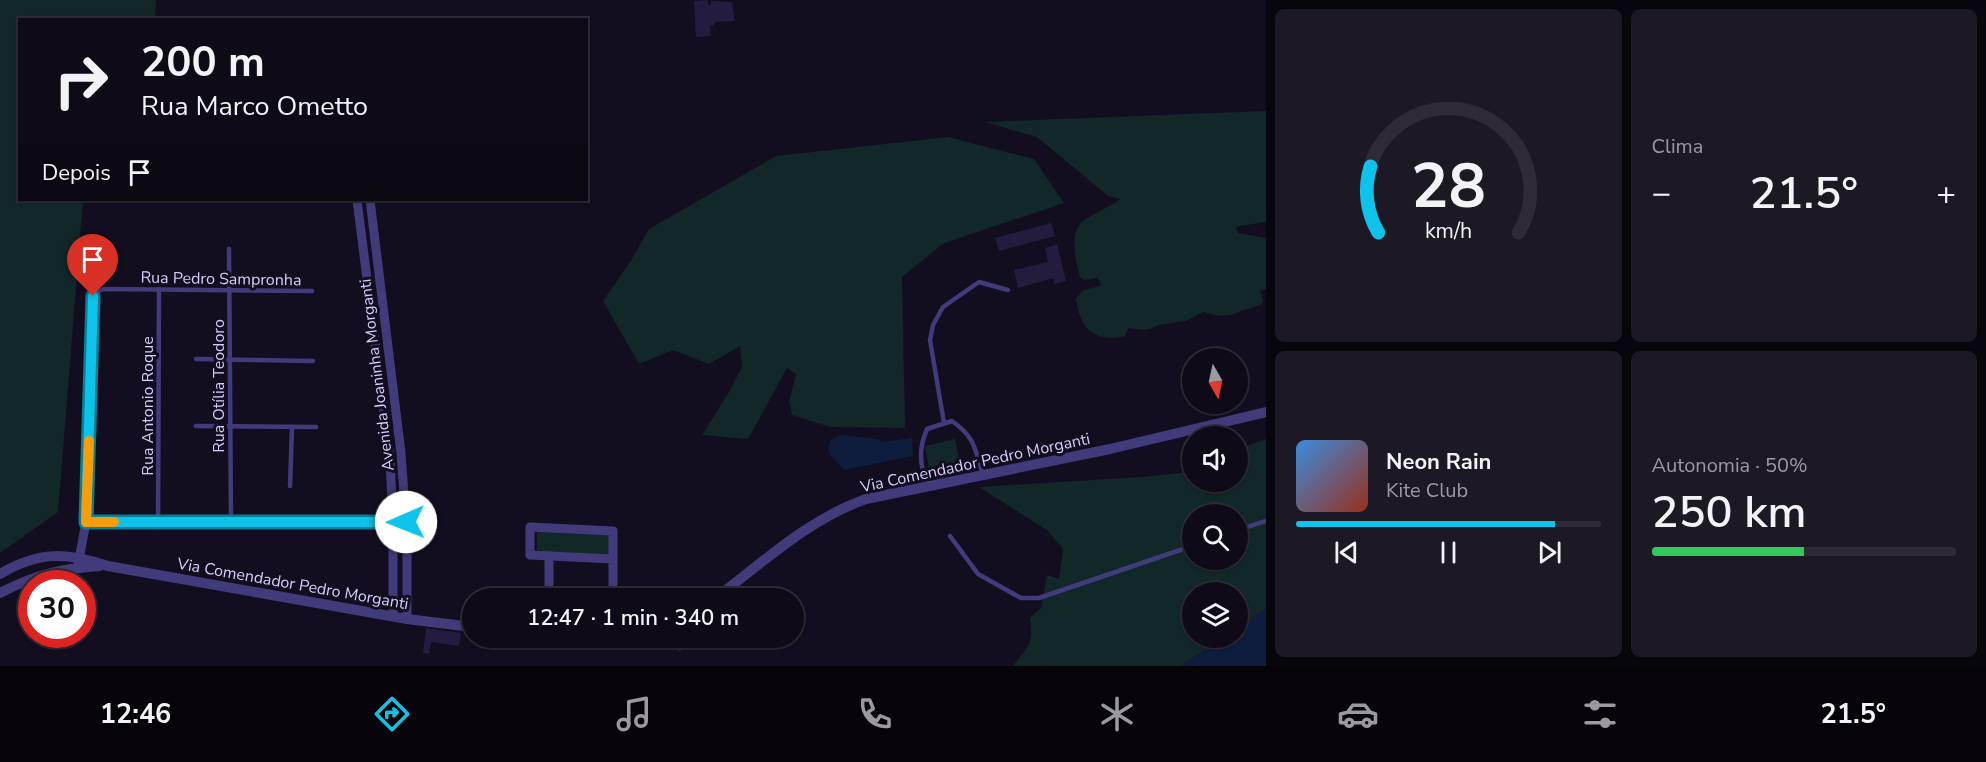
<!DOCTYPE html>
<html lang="pt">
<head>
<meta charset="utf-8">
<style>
  body { margin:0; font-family:"Nunito Sans",sans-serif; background:#1c1824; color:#f1f3f6; height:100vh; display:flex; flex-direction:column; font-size:22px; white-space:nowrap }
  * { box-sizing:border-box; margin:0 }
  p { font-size:20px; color:#9b9aa1 }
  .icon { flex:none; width:33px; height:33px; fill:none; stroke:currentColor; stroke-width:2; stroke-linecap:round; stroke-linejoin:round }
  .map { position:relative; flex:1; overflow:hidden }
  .drawer { display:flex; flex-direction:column; gap:9px; padding:9px; background:#08060d; width:720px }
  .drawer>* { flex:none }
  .guide { position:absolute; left:18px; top:18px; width:570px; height:183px; border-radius:0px; box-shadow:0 2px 4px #0004,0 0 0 2px #2e2b36; background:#0e0a17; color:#f1f3f6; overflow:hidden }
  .needle { width:39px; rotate:171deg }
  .tools { position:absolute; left:1182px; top:348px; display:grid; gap:12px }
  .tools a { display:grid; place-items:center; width:66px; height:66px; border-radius:50%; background:#0e0a17; box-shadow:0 2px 4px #0004,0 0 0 2px #2e2b36; font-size:30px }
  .speed { position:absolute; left:18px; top:570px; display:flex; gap:12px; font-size:30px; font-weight:700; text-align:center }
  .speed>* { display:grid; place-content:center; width:78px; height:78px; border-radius:50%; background:#0e0a17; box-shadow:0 2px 4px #0004,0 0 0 2px #2e2b36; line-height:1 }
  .speed .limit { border:9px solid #d22; background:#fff; color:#111 }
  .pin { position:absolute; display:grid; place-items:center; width:51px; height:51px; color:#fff; margin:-62px -26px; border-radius:50% 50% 50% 0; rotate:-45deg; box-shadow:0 0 6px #0007 }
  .pin .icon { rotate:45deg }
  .me { position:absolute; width:66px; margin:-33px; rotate:269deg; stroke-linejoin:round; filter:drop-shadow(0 0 4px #0008) }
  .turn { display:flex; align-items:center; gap:21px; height:126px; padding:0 24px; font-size:27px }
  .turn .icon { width:78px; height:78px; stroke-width:2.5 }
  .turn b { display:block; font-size:42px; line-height:51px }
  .then { display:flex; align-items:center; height:57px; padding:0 24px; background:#0003; gap:12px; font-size:22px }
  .big { font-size:45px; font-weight:600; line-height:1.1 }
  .drawer .tile { flex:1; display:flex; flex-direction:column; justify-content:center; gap:9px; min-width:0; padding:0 21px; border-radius:9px; background:#1c1824 }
  .drawer .dial { align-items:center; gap:0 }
  .dial svg { height:156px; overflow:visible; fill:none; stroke:#2e2b36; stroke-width:7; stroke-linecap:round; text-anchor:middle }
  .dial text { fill:#f1f3f6; stroke:none }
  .song { display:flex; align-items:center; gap:18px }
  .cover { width:72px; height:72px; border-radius:9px; background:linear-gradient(135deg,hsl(210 70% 55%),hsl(10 70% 35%)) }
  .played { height:6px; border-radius:3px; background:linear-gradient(90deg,#0dc3e9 85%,#2e2b36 85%) }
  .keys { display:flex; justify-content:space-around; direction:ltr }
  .heat { display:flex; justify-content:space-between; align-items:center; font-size:33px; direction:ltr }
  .charge { height:9px; border-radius:4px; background:linear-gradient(90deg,#34c759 50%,#2e2b36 0) }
  .drawer .tiles { flex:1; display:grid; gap:9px; grid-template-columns:repeat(2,1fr) }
  .trip { position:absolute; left:462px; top:588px; width:342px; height:60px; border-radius:30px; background:#0e0a17; box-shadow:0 2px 4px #0004,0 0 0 2px #2e2b36; font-weight:600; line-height:60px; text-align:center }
  .tabs { display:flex; height:96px; justify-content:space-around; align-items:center; background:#060409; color:#9b9aa1 }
  .tabs .icon { width:42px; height:42px }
  .tabs .selected { color:#0dc3e9 }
  .tabs b { font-size:27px; color:#f1f3f6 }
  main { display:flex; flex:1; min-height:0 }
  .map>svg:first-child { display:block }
  .green { fill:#112728; fill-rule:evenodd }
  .water { fill:#0e1c3e }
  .building { fill:#251b3f }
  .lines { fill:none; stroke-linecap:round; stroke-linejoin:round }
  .service { stroke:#423b7b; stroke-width:4.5 }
  .minor { stroke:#423b7b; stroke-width:9 }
  .tertiary { stroke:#423b7b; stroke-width:10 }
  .route-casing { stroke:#087f97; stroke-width:15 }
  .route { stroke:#0dc3e9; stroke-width:10 }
  .slow { stroke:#f59e0b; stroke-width:10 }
  .labels { text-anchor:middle; stroke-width:6; stroke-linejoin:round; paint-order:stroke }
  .street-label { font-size:16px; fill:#d7cefc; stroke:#120e1f }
</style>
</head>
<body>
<main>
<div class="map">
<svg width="1266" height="666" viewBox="0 0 1266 666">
  <rect width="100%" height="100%" fill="#120e1f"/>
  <!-- green -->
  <g class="green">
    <path d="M0,0H156L155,19L20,20V200H83L58,512L0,553Z"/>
    <path d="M1266,111V222L1239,226L1236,228L1238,233L1266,238V289L1260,291L1263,302L1260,305L1230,315L1219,316L1203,312L1186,321L1159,325L1146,330L1128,328L1125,336C1120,338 1116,338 1111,338C1086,337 1079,320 1076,298L1084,290L1100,286L1101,283L1097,278L1084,280L1080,277C1076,263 1069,233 1082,222C1093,213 1109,208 1120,199L1108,196L1037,137L985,122Z"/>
    <path d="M948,137L1034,159L1064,203L944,243L902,277L905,428L830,427L792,415L789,402L796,374L787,368L748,439L702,435L729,392L742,367L740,346L709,364L673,350L639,364L603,301L630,262L649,229L776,156Z"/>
    <path d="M955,439L961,468L930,475L925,446Z"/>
    <path d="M1266,439V609L1238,634V592H1192V638H1234L1205,666H1013C1028,646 1034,645 1030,618L1041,608L1047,575L1059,579L1063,549L1048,531L979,487L1141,477L1181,473L1192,468V482H1238V449ZM1192,514H1238V560H1192Z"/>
    <path d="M537,531L610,534L609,556L537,552Z"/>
  </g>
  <!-- water -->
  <g class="water">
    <path d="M840,435L877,439L881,442L912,438L913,456L844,470L830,454L828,447L831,440Z"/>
    <path d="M1266,609V666H1181L1222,638H1238V627Z"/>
  </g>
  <!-- building -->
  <g class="building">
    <path d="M708,0V5H711V1L732,2L735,21L715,22V25L710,26L711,36L696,37L694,1Z"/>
    <path d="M1051,223L1055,236L999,251L995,238Z"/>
    <path d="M1057,244L1066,281L1054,284L1053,278L1018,288L1014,270L1048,262L1045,248Z"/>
    <path d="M426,628L461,633L459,646L431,642L429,654L423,653Z"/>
    <path d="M671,638H706L679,652Z"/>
  </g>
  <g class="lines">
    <!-- service -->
    <g class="service">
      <path d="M229,249L231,522"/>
      <path d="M95,292L104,289L312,291"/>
      <path d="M196,359L313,361"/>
      <path d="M944,423L930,340L933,325L943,307L979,282L1008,290"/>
      <path d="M196,426L316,427"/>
      <path d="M290,486L292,428"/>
      <path d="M927,486C920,464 918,450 927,429L952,421C975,437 975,449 983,475"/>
      <path d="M158,522L159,289"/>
      <path d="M1238,530L1266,521"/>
      <path d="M950,536L978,574L1021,598H1039L1192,546"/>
    </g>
    <!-- minor -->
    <g class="minor">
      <path d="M357,200L390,459L393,523V616"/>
      <path d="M370,200L401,453L407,535V619"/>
      <path d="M86,522L399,523"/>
      <path d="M549,556V598"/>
      <path d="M613,559L530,555V527L613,531V598"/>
      <path d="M78,565L86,522L88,498L93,296L95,292"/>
    </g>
    <!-- tertiary -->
    <g class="tertiary">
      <path d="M0,574C39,551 66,552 108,566L407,619L472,627"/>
      <path d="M0,593C37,574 59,569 100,566"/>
      <path d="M716,598C763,562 809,519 866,499L1110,449L1266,412"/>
    </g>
  </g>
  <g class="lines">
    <!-- route casing -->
    <g class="route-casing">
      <path id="route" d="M93,296L86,522H406"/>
    </g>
    <!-- route -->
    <use href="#route" class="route"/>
    <!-- slow -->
    <path class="slow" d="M89,441L86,522H114"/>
  </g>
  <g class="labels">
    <!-- street labels -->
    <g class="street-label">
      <text transform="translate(221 278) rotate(1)" y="6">Rua Pedro Sampronha</text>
      <text transform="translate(376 375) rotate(-97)" y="6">Avenida Joaninha Morganti</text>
      <text transform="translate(218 386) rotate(-90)" y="6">Rua Otília Teodoro</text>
      <text transform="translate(147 406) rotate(-90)" y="6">Rua Antonio Roque</text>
      <text transform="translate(975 462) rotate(-12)" y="6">Via Comendador Pedro Morganti</text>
      <text transform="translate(293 583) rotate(10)" y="6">Via Comendador Pedro Morganti</text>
    </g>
  </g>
</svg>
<div class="tools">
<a><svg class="needle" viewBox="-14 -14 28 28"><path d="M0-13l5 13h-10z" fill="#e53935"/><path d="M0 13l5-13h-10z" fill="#9b9aa1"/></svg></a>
<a><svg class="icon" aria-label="sound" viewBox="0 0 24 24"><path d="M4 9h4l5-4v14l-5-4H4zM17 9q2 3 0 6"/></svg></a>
<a><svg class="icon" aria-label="search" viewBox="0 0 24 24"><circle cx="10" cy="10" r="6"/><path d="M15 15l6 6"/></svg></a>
<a><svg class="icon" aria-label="layers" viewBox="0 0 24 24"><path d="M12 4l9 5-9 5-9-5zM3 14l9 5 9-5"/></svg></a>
</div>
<div class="speed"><div class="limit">30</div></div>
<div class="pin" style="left:93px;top:296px;background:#d93025"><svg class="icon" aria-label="arrive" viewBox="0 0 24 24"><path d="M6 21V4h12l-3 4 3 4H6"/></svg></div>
<svg class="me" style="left:406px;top:522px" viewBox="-20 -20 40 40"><circle r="19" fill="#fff"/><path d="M0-13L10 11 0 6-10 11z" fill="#0dc3e9"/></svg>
<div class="trip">12:47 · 1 min · 340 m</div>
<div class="guide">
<div class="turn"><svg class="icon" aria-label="right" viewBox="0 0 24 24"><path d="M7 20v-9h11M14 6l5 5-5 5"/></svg><div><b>200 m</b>Rua Marco Ometto</div></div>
<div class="then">Depois<svg class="icon" aria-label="arrive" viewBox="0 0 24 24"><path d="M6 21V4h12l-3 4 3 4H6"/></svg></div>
</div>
</div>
<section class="drawer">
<div class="tiles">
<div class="tile dial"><svg viewBox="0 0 100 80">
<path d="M14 69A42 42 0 1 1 86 69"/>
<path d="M14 69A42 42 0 0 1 10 35" stroke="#0dc3e9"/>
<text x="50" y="56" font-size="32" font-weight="700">28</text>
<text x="50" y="72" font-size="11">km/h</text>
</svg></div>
<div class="tile"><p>Clima</p>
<div class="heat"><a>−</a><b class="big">21.5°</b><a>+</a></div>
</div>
<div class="tile">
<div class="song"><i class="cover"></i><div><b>Neon Rain</b><p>Kite Club</p></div></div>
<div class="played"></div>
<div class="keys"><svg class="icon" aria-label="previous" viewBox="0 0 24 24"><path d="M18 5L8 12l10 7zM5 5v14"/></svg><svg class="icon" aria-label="pause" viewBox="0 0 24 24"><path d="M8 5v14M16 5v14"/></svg><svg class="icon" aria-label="next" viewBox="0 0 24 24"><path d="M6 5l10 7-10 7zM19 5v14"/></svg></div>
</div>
<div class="tile"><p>Autonomia · 50%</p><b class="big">250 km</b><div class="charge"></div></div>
</div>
</section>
</main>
<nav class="tabs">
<b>12:46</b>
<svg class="icon selected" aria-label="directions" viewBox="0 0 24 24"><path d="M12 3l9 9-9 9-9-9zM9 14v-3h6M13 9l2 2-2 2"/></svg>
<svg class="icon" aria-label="music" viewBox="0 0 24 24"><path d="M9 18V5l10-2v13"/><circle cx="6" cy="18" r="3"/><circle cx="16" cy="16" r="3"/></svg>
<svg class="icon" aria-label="phone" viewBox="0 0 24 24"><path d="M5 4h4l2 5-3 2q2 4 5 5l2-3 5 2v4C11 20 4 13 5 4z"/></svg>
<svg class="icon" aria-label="climate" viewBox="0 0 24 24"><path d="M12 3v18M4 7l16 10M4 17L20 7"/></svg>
<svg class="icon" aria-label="car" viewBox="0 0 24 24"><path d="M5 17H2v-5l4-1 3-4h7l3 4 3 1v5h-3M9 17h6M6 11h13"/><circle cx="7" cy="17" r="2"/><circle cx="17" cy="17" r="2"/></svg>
<svg class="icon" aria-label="filters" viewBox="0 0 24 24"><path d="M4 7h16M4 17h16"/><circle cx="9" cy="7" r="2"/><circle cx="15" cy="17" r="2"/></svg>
<b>21.5°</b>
</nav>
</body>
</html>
